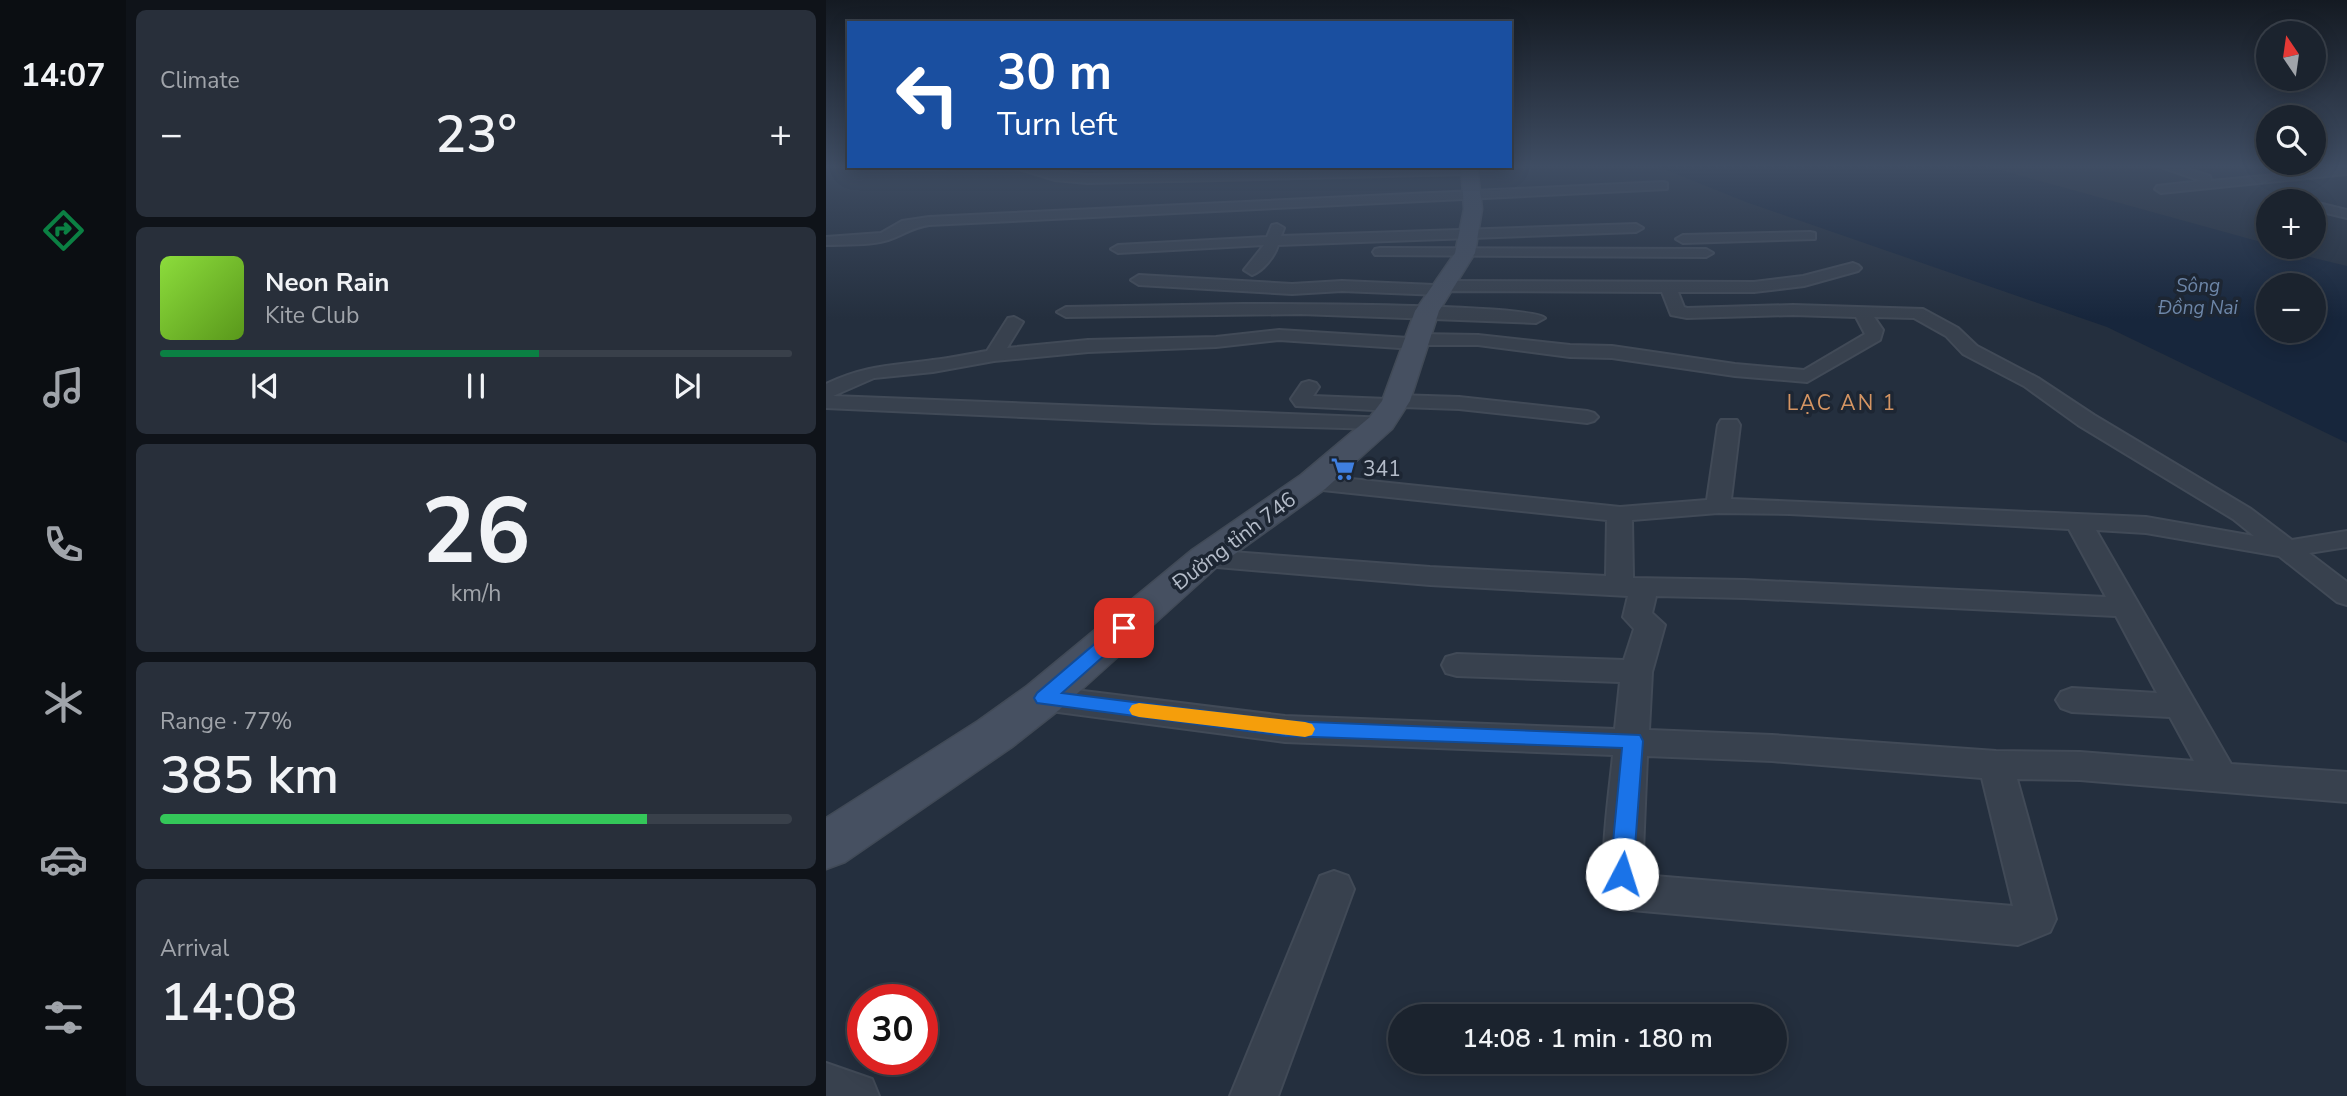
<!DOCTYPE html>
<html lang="en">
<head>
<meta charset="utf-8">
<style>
  body { margin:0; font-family:"Nunito Sans",sans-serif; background:#282f3a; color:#f1f3f6; height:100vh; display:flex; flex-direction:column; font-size:26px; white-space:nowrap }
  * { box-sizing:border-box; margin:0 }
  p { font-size:23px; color:#a0a4aa }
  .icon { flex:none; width:38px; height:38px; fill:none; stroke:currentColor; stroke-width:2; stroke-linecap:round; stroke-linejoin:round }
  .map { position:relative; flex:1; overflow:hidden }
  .details { display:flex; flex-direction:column; gap:10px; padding:10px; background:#0f1319; width:700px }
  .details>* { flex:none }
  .hud { position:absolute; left:21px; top:21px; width:665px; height:147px; border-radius:0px; box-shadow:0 4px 18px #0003,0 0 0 2px #39404a; background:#1a4fa0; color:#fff; overflow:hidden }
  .needle { width:46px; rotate:347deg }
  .buttons { position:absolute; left:1430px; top:21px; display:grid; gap:14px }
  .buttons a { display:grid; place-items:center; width:70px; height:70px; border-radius:50%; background:#1b232e; box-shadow:0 4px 18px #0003,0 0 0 2px #39404a; font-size:35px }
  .speed { position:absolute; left:21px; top:984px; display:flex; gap:14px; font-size:35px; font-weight:700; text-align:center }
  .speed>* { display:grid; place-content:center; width:91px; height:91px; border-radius:50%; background:#1b232e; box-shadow:0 4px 18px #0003,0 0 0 2px #39404a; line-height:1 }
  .speed .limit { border:10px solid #d22; background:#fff; color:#111 }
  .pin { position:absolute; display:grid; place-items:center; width:60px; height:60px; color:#fff; margin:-30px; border-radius:14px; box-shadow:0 4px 10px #0006 }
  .me { position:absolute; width:77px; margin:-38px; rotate:5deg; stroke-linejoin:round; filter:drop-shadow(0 0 5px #0008) }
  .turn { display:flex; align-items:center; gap:24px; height:147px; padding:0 35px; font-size:32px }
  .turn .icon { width:91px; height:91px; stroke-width:2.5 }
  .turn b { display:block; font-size:49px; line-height:60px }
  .big { font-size:52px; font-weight:600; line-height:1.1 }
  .details .card { flex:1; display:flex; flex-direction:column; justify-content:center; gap:10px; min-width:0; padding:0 24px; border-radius:10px; background:#282f3a }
  .details .dial { align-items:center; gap:0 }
  .dial b { font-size:91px; line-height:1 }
  .song { display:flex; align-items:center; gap:21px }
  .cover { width:84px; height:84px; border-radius:10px; background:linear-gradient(135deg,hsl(90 70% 55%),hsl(90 70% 35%)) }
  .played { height:7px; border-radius:4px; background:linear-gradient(90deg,#0b8043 60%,#39404a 60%) }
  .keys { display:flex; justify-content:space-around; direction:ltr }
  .heat { display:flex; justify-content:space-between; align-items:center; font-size:38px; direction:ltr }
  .charge { height:10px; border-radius:5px; background:linear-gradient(90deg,#34c759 77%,#39404a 0) }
  .trip { position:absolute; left:562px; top:1004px; width:399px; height:70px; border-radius:35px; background:#1b232e; box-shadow:0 4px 18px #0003,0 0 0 2px #39404a; font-weight:600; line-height:70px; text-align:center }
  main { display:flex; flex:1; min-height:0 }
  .tabs { display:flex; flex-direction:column; width:126px; justify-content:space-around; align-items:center; background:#0b0e12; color:#a0a4aa }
  .tabs .icon { width:49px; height:49px }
  .tabs .selected { color:#0b8043 }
  .tabs b { font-size:32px; color:#f1f3f6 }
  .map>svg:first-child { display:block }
  .water { fill:#17263c; fill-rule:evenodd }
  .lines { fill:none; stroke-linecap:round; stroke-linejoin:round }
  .minor-casing { stroke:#414a57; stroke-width:4 }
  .secondary-casing { stroke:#414a57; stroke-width:3 }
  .minor { fill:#38414e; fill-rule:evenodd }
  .secondary { fill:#465061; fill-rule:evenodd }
  .route { fill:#1a73e8; stroke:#114b97; stroke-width:2 }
  .slow { fill:#f59e0b }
  .labels { text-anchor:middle; stroke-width:7; stroke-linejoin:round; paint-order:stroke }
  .far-water-label { font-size:19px; font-style:italic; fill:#6d86a8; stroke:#1d2633 }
  .far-quarter-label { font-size:21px; letter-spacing:2px; fill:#d59563; stroke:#1d2633 }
  .poi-label { font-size:21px; fill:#b4bcc9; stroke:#1d2633; text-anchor:start }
  .street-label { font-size:21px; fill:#b4bcc9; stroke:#1d2633 }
</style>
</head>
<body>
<main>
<nav class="tabs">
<b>14:07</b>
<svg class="icon selected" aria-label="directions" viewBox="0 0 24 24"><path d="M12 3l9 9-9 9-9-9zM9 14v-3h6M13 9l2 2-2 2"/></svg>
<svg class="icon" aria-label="music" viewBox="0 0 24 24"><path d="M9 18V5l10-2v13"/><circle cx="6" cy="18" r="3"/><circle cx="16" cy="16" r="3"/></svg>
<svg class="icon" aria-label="phone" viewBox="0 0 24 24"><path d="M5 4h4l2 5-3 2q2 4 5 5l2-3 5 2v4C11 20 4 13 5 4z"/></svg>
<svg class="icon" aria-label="climate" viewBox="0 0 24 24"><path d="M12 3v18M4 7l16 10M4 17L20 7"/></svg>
<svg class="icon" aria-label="car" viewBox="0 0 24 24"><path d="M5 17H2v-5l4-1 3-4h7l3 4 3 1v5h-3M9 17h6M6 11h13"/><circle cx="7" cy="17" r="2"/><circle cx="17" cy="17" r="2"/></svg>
<svg class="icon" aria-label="filters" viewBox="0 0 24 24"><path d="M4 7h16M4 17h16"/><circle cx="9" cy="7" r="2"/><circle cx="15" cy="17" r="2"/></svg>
</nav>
<section class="details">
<div class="card"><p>Climate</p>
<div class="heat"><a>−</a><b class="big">23°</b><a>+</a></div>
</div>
<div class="card">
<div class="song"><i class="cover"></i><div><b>Neon Rain</b><p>Kite Club</p></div></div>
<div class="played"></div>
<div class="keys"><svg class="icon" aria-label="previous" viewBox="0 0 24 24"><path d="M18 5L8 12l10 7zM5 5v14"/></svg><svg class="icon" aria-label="pause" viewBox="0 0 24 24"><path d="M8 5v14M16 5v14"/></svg><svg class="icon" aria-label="next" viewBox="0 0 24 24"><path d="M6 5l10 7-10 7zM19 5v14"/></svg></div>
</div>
<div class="card dial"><b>26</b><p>km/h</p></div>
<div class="card"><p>Range · 77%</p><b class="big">385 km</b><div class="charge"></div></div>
<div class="card"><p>Arrival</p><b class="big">14:08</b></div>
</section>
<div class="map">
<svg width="1521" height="1096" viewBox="0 0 1521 1096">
  <rect width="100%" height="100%" fill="#242f3e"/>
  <!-- water -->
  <path class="water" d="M1156,165L1442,244V247L1521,266V443L1281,327L920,202L828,165ZM1442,285H1488V331H1442Z"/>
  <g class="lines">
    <!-- minor casing -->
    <g class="minor-casing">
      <g id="minor">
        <path d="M1329,165H1348L1384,176L1385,181L1521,168V174L1335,193L1329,189L1331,186L1376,181Z"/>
        <path d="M68,166H124L118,169H74Z"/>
        <path d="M184,166C210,166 235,173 261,175L643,168L649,171L643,174L261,183L229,180Z"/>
        <path d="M837,182L841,183V189L103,225C84,228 78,235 62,240C43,246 19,244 0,245V237L55,233L76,221L103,217Z"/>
        <path d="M1488,202L1521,210V218L1488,210Z"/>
        <path d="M451,224L458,228L455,236L810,224L817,228L810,232L452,245C449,256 437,271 426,275L418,270L438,245L292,253L285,249L292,245L441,237L446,225Z"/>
        <path d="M984,232L989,233V239L857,243L850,239L857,235Z"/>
        <path d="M554,248L880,249L887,253L880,257L549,255L547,252L549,249Z"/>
        <path d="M1027,263L1032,265L1035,268L1032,271L978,286L928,292H852L858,307L861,308L967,305L1097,309L1132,328L1151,346L1212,378L1268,415L1425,509L1466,540L1521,531V547L1483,553L1521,582V605L1511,602L1453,556L1320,533L1270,530L1405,764L1521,772V802L1254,780L1191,779L1230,919L1224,932L1192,945L806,910C797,907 788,904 783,896C770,877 785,782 787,755L459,742L217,710L206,706L201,698L206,690L217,686L459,716L789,729L794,682L631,676L620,673L616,665L620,657L631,654L798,660L808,629L797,617L802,596L604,585L379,566L370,564L366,558L370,552L379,550L604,567L780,576L781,520L487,489L479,487L475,482L479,477L487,475L794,507L881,500L892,425L895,420H911L914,425L905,499L1320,517L1428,536L1407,519L1252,425L1198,386L1137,354L1120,336L1088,318L1048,317L1057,330L1054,340L981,382L909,376L786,358L744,357L652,345H598L589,349L453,340L390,347L262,352L168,361L107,372L48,378L7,396L563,418L566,423L563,428L555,429L328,423L0,408V384C40,365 65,366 107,360C125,358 143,354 161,351L182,318L188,317L197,322L181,348L262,340L390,337L453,330L583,338L591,334L652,335L744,345L786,346L909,364L978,370L1039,334L1030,317L967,315L861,318L845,315L836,292L622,291L614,295L516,291L466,294L313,285L305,280L313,275L466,284L516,281L608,285L615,281L928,282L977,276ZM892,513L964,514L1243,529L1280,597L919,580L807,578L806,520ZM830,596L919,598L1290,616L1331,693L1246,688L1235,692L1230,700L1235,708L1246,712L1344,717L1368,761L1254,752L1170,751L946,735L823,730L826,672L839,625L826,613ZM821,756L946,761L1156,778L1187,906L816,875Z"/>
        <path d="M416,304C453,304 706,304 719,318L710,323L475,314L240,317L231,312L240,307Z"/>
        <path d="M483,381L490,383L493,387L487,396L561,399L570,395L633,397L761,411L768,413L772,417L768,421L761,423L633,409L576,407L567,411L470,406L465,399L476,383Z"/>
        <path d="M508,871L522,876L528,889L452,1096H404L494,876Z"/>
        <path d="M0,1063L46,1079L53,1096H0Z"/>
      </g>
    </g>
    <!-- secondary casing -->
    <g class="secondary-casing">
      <path id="secondary" d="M635,166H651L656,209L649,253L613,311L584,401L566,429L499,489L392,566L233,710L186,747L19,862L0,869V818L152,721L201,686L366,550L475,475L544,417L556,401L589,311L629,253L638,209Z"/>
    </g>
    <!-- minor -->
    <use href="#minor" class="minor"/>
    <!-- secondary -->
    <use href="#secondary" class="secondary"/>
  </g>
  <!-- sky -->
  <linearGradient id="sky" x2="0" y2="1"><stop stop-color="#141a22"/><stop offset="0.52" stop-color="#3f4d63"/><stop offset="1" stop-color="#3f4d63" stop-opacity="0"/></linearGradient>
  <rect width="1521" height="319" fill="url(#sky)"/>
  <!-- route -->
  <path class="route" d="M298,622L307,628L305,632L236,693L459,721L814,735L817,741L807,874L804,882L796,885L787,882L784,874L796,748L459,736L211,703L208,698L211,693L292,624Z"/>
  <!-- slow -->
  <path class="slow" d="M313,703L479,722L486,724L489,729L486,735L479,737L313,717L306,715L303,710L306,705Z"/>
  <!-- icons -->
  <defs>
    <g id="supermarket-bare" transform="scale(1.89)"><path d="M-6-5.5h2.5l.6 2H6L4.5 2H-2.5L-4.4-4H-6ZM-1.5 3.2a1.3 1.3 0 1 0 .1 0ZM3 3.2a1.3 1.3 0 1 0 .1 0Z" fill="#3f7fe0" stroke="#1d2633" stroke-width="2.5" paint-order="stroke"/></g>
  </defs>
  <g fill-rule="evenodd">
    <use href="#supermarket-bare" x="517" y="469"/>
  </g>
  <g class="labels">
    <!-- far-water labels -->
    <g class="far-water-label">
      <text x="1372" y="292">Sông<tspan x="1372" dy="22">Đồng Nai</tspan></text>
    </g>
    <!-- far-quarter labels -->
    <g class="far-quarter-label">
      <text x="1016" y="410">LẠC AN 1</text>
    </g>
    <!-- poi labels -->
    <g class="poi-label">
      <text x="537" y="476">341</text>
    </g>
    <!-- street labels -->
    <g class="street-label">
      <text transform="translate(408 541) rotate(-37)" y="7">Đường tỉnh 746</text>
    </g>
  </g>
</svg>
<div class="buttons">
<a><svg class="needle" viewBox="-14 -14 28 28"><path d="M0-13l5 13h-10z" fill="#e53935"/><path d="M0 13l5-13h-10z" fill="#a0a4aa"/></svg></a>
<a><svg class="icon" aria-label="search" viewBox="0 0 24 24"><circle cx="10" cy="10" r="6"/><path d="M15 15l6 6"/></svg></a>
<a>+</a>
<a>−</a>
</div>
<div class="speed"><div class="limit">30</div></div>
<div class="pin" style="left:298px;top:628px;background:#d93025"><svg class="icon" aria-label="arrive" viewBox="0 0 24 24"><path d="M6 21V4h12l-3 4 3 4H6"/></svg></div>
<svg class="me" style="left:796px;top:874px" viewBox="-20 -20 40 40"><circle r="19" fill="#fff"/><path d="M0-13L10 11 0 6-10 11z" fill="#1a73e8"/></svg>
<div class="trip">14:08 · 1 min · 180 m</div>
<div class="hud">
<div class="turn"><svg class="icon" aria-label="left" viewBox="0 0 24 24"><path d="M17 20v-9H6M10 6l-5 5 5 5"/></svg><div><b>30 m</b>Turn left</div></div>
</div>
</div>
</main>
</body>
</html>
